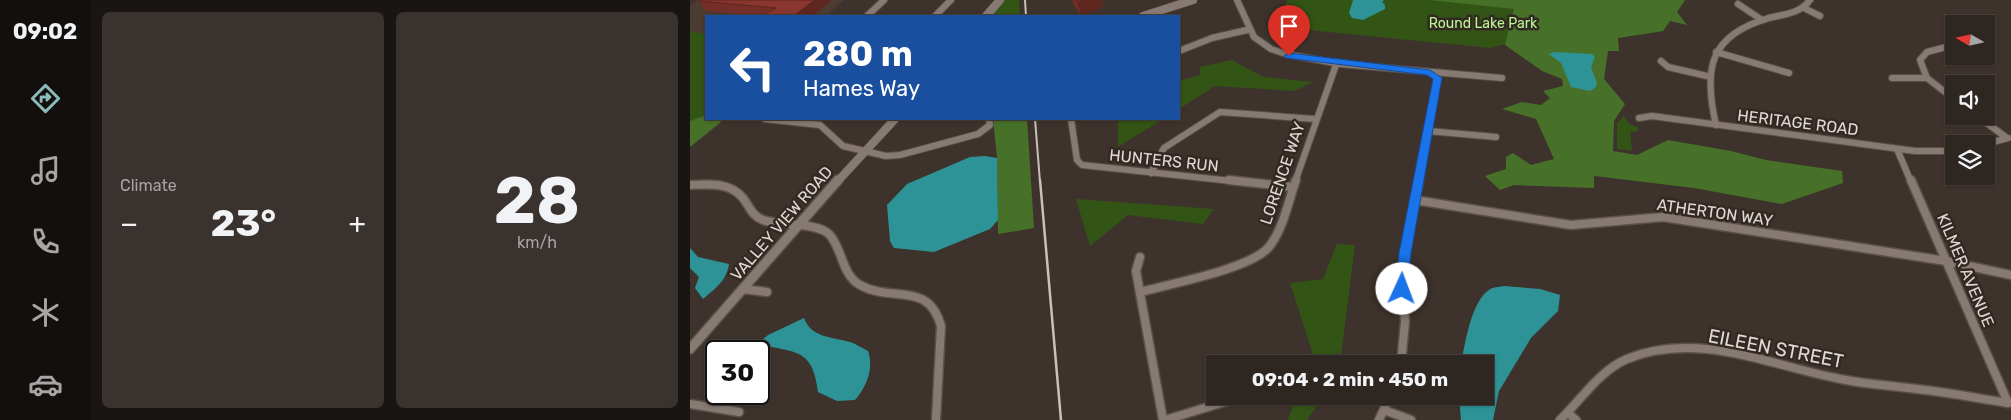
<!DOCTYPE html>
<html lang="en">
<head>
<meta charset="utf-8">
<style>
  body { margin:0; font-family:Rubik,sans-serif; background:#3a322e; color:#f1f3f6; height:100vh; display:flex; flex-direction:column; font-size:19px; white-space:nowrap }
  * { box-sizing:border-box; margin:0 }
  p { font-size:16px; color:#a7a5a5 }
  .icon { flex:none; width:28px; height:28px; fill:none; stroke:currentColor; stroke-width:2; stroke-linecap:round; stroke-linejoin:round }
  .map { position:relative; flex:1; overflow:hidden }
  .sheet { display:flex; flex-direction:column; gap:12px; padding:12px; background:#191512; width:600px }
  .sheet>* { flex:none }
  .banner { position:absolute; left:15px; top:15px; width:475px; height:105px; border-radius:0px; box-shadow:0 1px 4px #0004,0 0 0 1px #49433f; background:#1a4fa0; color:#fff; overflow:hidden }
  .needle { width:32px; rotate:279deg }
  .fabs { position:absolute; left:1255px; top:15px; display:grid; gap:10px }
  .fabs a { display:grid; place-items:center; width:50px; height:50px; border-radius:0px; background:#2e2621; box-shadow:0 1px 4px #0004,0 0 0 1px #49433f; font-size:25px }
  .speed { position:absolute; left:15px; top:340px; display:flex; gap:10px; font-size:25px; font-weight:700; text-align:center }
  .speed>* { display:grid; place-content:center; width:65px; height:65px; border-radius:50%; background:#2e2621; box-shadow:0 1px 4px #0004,0 0 0 1px #49433f; line-height:1 }
  .speed .limit { border:2px solid #111; border-radius:8px; background:#fff; color:#111 }
  .pin { position:absolute; display:grid; place-items:center; width:42px; height:42px; color:#fff; margin:-51px -21px; border-radius:50% 50% 50% 0; rotate:-45deg; box-shadow:0 0 5px #0007 }
  .pin .icon { rotate:45deg }
  .me { position:absolute; width:55px; margin:-28px; rotate:2deg; stroke-linejoin:round; filter:drop-shadow(0 0 4px #0008) }
  .turn { display:flex; align-items:center; gap:18px; height:105px; padding:0 15px; font-size:22px }
  .turn .icon { width:65px; height:65px; stroke-width:2.5 }
  .turn b { display:block; font-size:35px; line-height:42px }
  .big { font-size:38px; font-weight:700; line-height:1.1 }
  .sheet .widget { flex:1; display:flex; flex-direction:column; justify-content:center; gap:8px; min-width:0; padding:0 18px; border-radius:8px; background:#3a322e }
  .sheet .dial { align-items:center; gap:0 }
  .dial b { font-size:65px; line-height:1 }
  .heat { display:flex; justify-content:space-between; align-items:center; font-size:28px; direction:ltr }
  .sheet .tiles { flex:1; display:grid; gap:12px; grid-template-columns:repeat(2,1fr) }
  .trip { position:absolute; left:516px; top:355px; width:288px; height:50px; border-radius:0px; background:#2e2621; box-shadow:0 1px 4px #0004,0 0 0 1px #49433f; font-weight:700; line-height:50px; text-align:center }
  main { display:flex; flex:1; min-height:0 }
  .tabs { display:flex; flex-direction:column; width:90px; justify-content:space-around; align-items:center; background:#120f0d; color:#a7a5a5 }
  .tabs .icon { width:35px; height:35px }
  .tabs .current { color:#8bbbb9 }
  .tabs b { font-size:22px; color:#f1f3f6 }
  .map>svg:first-child { display:block }
  .built { fill:#4b3b30 }
  .green { fill:#325516 }
  .forest { fill:#477128 }
  .water { fill:#2d9396 }
  .lines { fill:none; stroke-linecap:round; stroke-linejoin:round }
  .minor-far1-casing { stroke:#59504b; stroke-width:8 }
  .minor-casing { stroke:#59504b; stroke-width:11 }
  .tertiary-far1-casing { stroke:#59504b; stroke-width:9 }
  .tertiary-casing { stroke:#59504b; stroke-width:12 }
  .minor-far1 { stroke:#867a72; stroke-width:6 }
  .minor { stroke:#867a72; stroke-width:8 }
  .tertiary-far1 { stroke:#867a72; stroke-width:8 }
  .tertiary { stroke:#867a72; stroke-width:9 }
  .rail-far1 { stroke:#c8c1bc; stroke-width:2 }
  .rail { stroke:#c8c1bc; stroke-width:2.5 }
  .wall { fill:#752e28 }
  .shaded-wall { fill:#5f2620 }
  .building { fill:#88362e; stroke:#5f2620 }
  .route { fill:#1a73e8; stroke:#114b97 }
  .labels { text-anchor:middle; stroke-width:5; stroke-linejoin:round; paint-order:stroke }
  .far-park-label { font-size:14px; fill:#baf793; stroke:#332923 }
  .street-label { font-size:16px; fill:#e0d9d5; stroke:#332923 }
  .near-street-label { font-size:19px; fill:#e0d9d5; stroke:#332923 }
</style>
</head>
<body>
<main>
<nav class="tabs">
<b>09:02</b>
<svg class="icon current" aria-label="directions" viewBox="0 0 24 24"><path d="M12 3l9 9-9 9-9-9zM9 14v-3h6M13 9l2 2-2 2"/></svg>
<svg class="icon" aria-label="music" viewBox="0 0 24 24"><path d="M9 18V5l10-2v13"/><circle cx="6" cy="18" r="3"/><circle cx="16" cy="16" r="3"/></svg>
<svg class="icon" aria-label="phone" viewBox="0 0 24 24"><path d="M5 4h4l2 5-3 2q2 4 5 5l2-3 5 2v4C11 20 4 13 5 4z"/></svg>
<svg class="icon" aria-label="climate" viewBox="0 0 24 24"><path d="M12 3v18M4 7l16 10M4 17L20 7"/></svg>
<svg class="icon" aria-label="car" viewBox="0 0 24 24"><path d="M5 17H2v-5l4-1 3-4h7l3 4 3 1v5h-3M9 17h6M6 11h13"/><circle cx="7" cy="17" r="2"/><circle cx="17" cy="17" r="2"/></svg>
</nav>
<section class="sheet">
<div class="tiles">
<div class="widget"><p>Climate</p>
<div class="heat"><a>−</a><b class="big">23°</b><a>+</a></div>
</div>
<div class="widget dial"><b>28</b><p>km/h</p></div>
</div>
</section>
<div class="map">
<svg width="1321" height="420" viewBox="0 0 1321 420">
  <rect width="100%" height="100%" fill="#3e332c"/>
  <!-- built -->
  <path class="built" d="M7,0H154L136,16H16V46L0,45V5Z"/>
  <!-- green -->
  <g class="green">
    <path d="M314,0H329L330,16H300Z"/>
    <path d="M597,0H995L973,31L915,40L811,45L800,48L608,29L590,23Z"/>
    <path d="M0,31L16,34V115L0,121Z"/>
    <path d="M542,60L573,77L623,82L604,91L525,86L489,109V81L510,75V67Z"/>
    <path d="M934,116L939,124L948,127V131L940,132L942,151L927,149V123Z"/>
    <path d="M428,119H473L428,147Z"/>
    <path d="M386,199L524,209L513,224L438,215L400,246Z"/>
    <path d="M647,244L665,245L650,364H618L622,351L600,283L633,279Z"/>
    <path d="M606,396H633L617,420H598Z"/>
  </g>
  <!-- forest -->
  <g class="forest">
    <path d="M739,0H995L987,12L997,25L980,21L973,31L928,38L929,51H918L914,79L935,104L924,121L923,151L947,155L978,140L1041,151L1076,160L1152,171L1153,183L1092,204L1004,188L904,176V188L824,185L810,190L795,176L816,169V157L823,153L841,165L864,159L846,119L812,109L832,102L851,105L860,98L853,91L873,86L872,79L852,71L815,45L824,9Z"/>
    <path d="M16,115V119H29L31,122L0,147V121Z"/>
    <path d="M303,119H337L344,228L308,234L307,158Z"/>
  </g>
  <!-- water -->
  <g class="water">
    <path d="M663,0H694L692,2L695,5V9L673,20L662,18L659,13Z"/>
    <path d="M864,52L902,54L905,57L901,67L907,83L906,87L900,91L881,87L871,63L859,54Z"/>
    <path d="M295,156L307,158L308,220L300,229L244,252L204,248L200,241L197,205L217,184L280,157Z"/>
    <path d="M0,248L8,257L39,264C37,280 25,289 13,299L5,288L9,277L0,268Z"/>
    <path d="M814,286L850,289L870,295L868,311L841,338L809,391L803,420H771L769,396H795V364H771C775,344 781,302 799,290C802,287 809,287 814,286Z"/>
    <path d="M114,318C121,338 143,337 160,342C166,344 172,348 178,351C184,367 177,387 165,400L147,401L128,392C123,353 111,352 75,346L72,340L78,335Z"/>
  </g>
  <g class="lines">
    <!-- minor-far1 casing -->
    <g class="minor-far1-casing">
      <g id="minor-far1">
        <path d="M547,0L564,37L581,49L596,54L650,64L812,78"/>
        <path d="M1048,4L1072,20"/>
        <path d="M1114,8L1130,16"/>
        <path d="M177,16L194,0"/>
        <path d="M245,16L261,0"/>
        <path d="M1264,45L1237,52L1230,60L1237,78L1264,99"/>
        <path d="M489,51L522,38L557,30"/>
        <path d="M1026,52L1099,73"/>
        <path d="M971,61L978,67L1017,76"/>
        <path d="M1202,78H1237"/>
        <path d="M1287,116L1317,138"/>
        <path d="M949,118L962,116L1225,151H1264"/>
        <path d="M75,119L130,125L153,146L196,156L210,155L288,134L300,125L299,119"/>
        <path d="M381,119L387,160L392,165L551,182"/>
        <path d="M1026,125C1013,69 1019,35 1079,18C1094,14 1110,14 1120,0"/>
        <path d="M738,131L806,137"/>
        <path d="M1296,144L1318,138"/>
        <path d="M1207,149L1221,182"/>
        <path d="M461,173L474,148L530,112L625,119"/>
        <path d="M605,182L647,62"/>
        <path d="M729,182L748,78L745,75"/>
      </g>
    </g>
    <!-- minor casing -->
    <g class="minor-casing">
      <g id="minor">
        <path d="M539,180L602,187"/>
        <path d="M1221,180L1318,403"/>
        <path d="M0,185C18,184 40,182 53,198C60,207 61,215 73,220C90,226 126,222 139,234C153,249 151,274 170,285C202,303 238,280 251,326L246,420"/>
        <path d="M725,200L881,225L973,217L1256,261L1321,275"/>
        <path d="M450,257L446,271L473,420"/>
        <path d="M53,289L77,292"/>
        <path d="M450,292C479,284 559,269 578,248C593,231 598,202 606,180"/>
        <path d="M711,364L715,322L712,273L729,180"/>
        <path d="M0,404L49,412"/>
        <path d="M694,410L721,420"/>
        <path d="M878,413L886,420"/>
        <path d="M475,420L554,396"/>
        <path d="M689,420L700,396"/>
        <path d="M870,420C891,400 909,371 937,359C1008,329 1086,368 1156,380C1182,385 1209,386 1235,390C1263,393 1291,399 1318,403"/>
      </g>
    </g>
    <!-- tertiary-far1 casing -->
    <g class="tertiary-far1-casing">
      <g id="tertiary-far1">
        <path d="M296,16L310,0"/>
        <path d="M453,16L503,0"/>
        <path d="M147,182L205,119"/>
      </g>
    </g>
    <!-- tertiary casing -->
    <g class="tertiary-casing">
      <path id="tertiary" d="M0,349L148,180"/>
    </g>
    <!-- minor-far1 -->
    <use href="#minor-far1" class="minor-far1"/>
    <!-- minor -->
    <use href="#minor" class="minor"/>
    <!-- tertiary-far1 -->
    <use href="#tertiary-far1" class="tertiary-far1"/>
    <!-- tertiary -->
    <use href="#tertiary" class="tertiary"/>
    <!-- rail-far1 -->
    <g class="rail-far1">
      <path d="M335,0L336,16"/>
      <path d="M345,119L350,182"/>
    </g>
    <!-- rail -->
    <path class="rail" d="M350,180L371,420"/>
  </g>
  <!-- wall -->
  <g class="wall">
    <path d="M11,0H142L122,16H71L16,11L9,1Z"/>
    <path d="M382,0H412L413,5L410,9L391,15L384,5Z"/>
  </g>
  <!-- shaded-wall -->
  <g class="shaded-wall">
    <path d="M124,0H142L122,16H104Z"/>
    <path d="M395,0H412L413,5L410,9L391,15L387,2Z"/>
  </g>
  <!-- building -->
  <g class="building">
    <path d="M11,0H124L104,16L88,15L86,16H71L86,8L9,1Z"/>
    <path d="M385,0H395L387,2Z"/>
  </g>
  <!-- route -->
  <path class="route" d="M599,53L740,70L752,78L721,253L717,293H708L706,289L709,253L743,79L737,75L596,58L594,56Z"/>
  <g class="labels">
    <!-- far-park labels -->
    <g class="far-park-label">
      <text x="793" y="28">Round Lake Park</text>
    </g>
    <!-- street labels -->
    <g class="street-label">
      <text transform="translate(1108 122) rotate(7)" y="6">HERITAGE ROAD</text>
      <text transform="translate(474 160) rotate(6)" y="6">HUNTERS RUN</text>
      <text transform="translate(592 173) rotate(-71)" y="6">LORENCE WAY</text>
      <text transform="translate(1025 212) rotate(8)" y="6">ATHERTON WAY</text>
      <text transform="translate(91 223) rotate(-49)" y="6">VALLEY VIEW ROAD</text>
      <text transform="translate(1276 270) rotate(67)" y="6">KILMER AVENUE</text>
    </g>
    <!-- near-street labels -->
    <g class="near-street-label">
      <text transform="translate(1086 348) rotate(11)" y="7">EILEEN STREET</text>
    </g>
  </g>
</svg>
<div class="fabs">
<a><svg class="needle" viewBox="-14 -14 28 28"><path d="M0-13l5 13h-10z" fill="#e53935"/><path d="M0 13l5-13h-10z" fill="#a7a5a5"/></svg></a>
<a><svg class="icon" aria-label="sound" viewBox="0 0 24 24"><path d="M4 9h4l5-4v14l-5-4H4zM17 9q2 3 0 6"/></svg></a>
<a><svg class="icon" aria-label="layers" viewBox="0 0 24 24"><path d="M12 4l9 5-9 5-9-5zM3 14l9 5 9-5"/></svg></a>
</div>
<div class="speed"><div class="limit">30</div></div>
<div class="pin" style="left:599px;top:56px;background:#d93025"><svg class="icon" aria-label="arrive" viewBox="0 0 24 24"><path d="M6 21V4h12l-3 4 3 4H6"/></svg></div>
<svg class="me" style="left:712px;top:289px" viewBox="-20 -20 40 40"><circle r="19" fill="#fff"/><path d="M0-13L10 11 0 6-10 11z" fill="#1a73e8"/></svg>
<div class="trip">09:04 · 2 min · 450 m</div>
<div class="banner">
<div class="turn"><svg class="icon" aria-label="left" viewBox="0 0 24 24"><path d="M17 20v-9H6M10 6l-5 5 5 5"/></svg><div><b>280 m</b>Hames Way</div></div>
</div>
</div>
</main>
</body>
</html>
